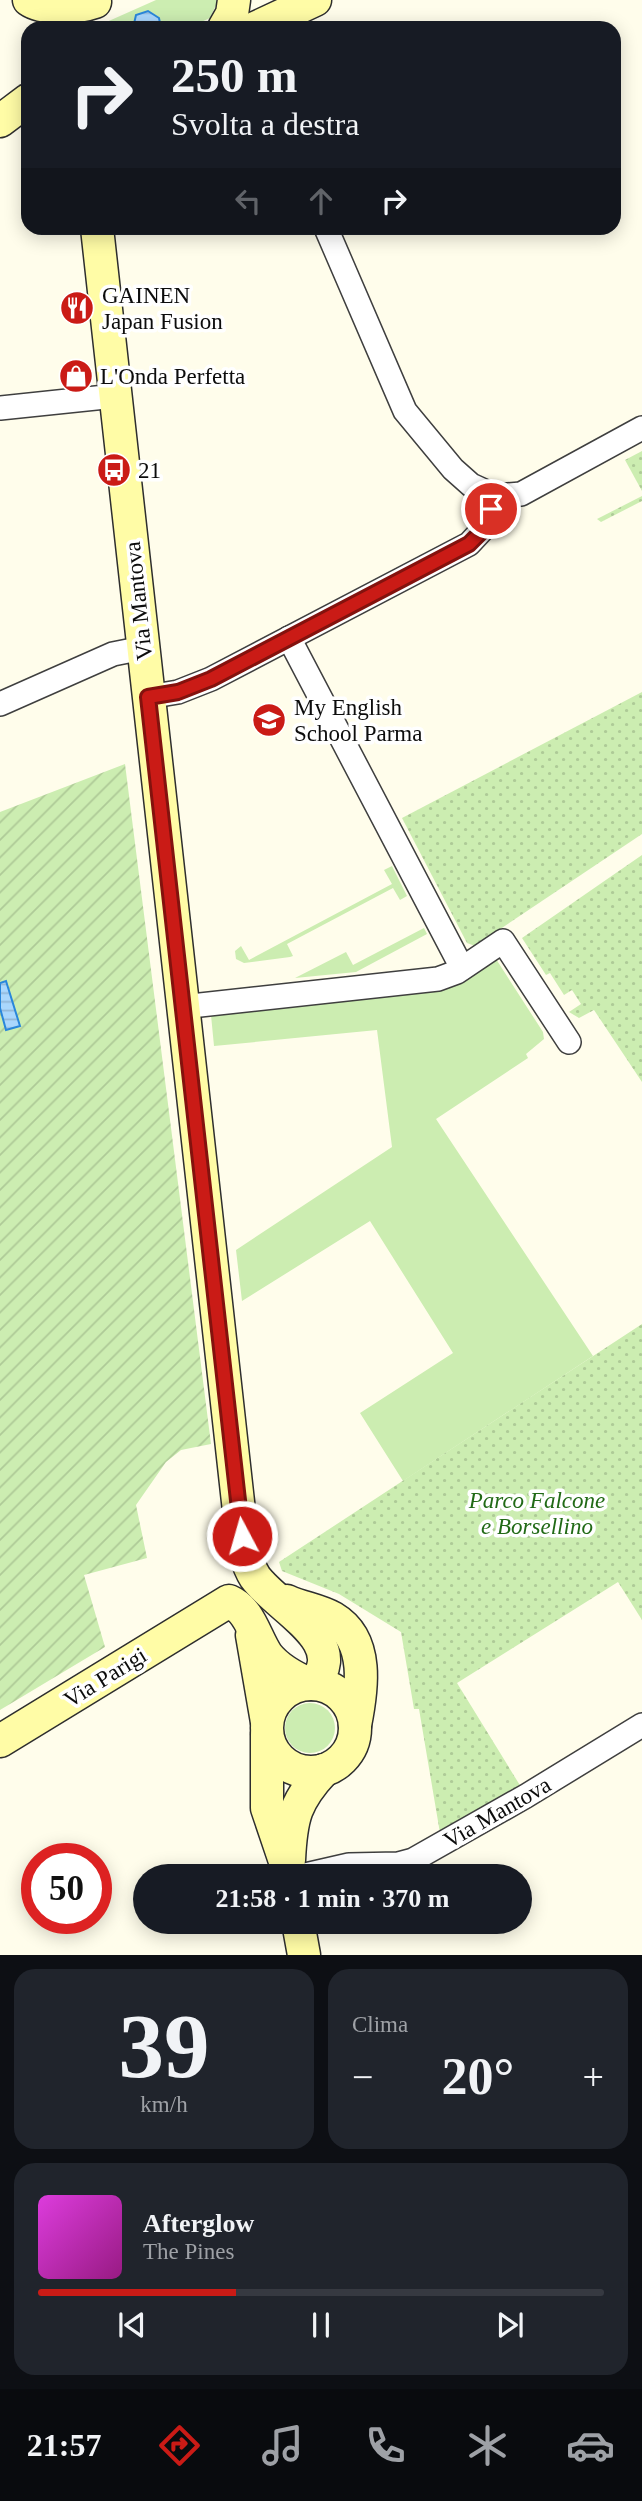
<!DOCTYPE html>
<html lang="it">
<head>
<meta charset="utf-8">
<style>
  body { margin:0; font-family:"Times New Roman",serif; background:#20242c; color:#f1f3f6; height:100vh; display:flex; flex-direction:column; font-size:26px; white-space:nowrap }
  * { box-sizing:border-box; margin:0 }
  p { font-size:23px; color:#9ea1a6 }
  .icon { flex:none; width:38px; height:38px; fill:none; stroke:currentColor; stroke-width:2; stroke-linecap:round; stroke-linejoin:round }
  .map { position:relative; height:1955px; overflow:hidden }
  .sheet { display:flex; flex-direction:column; gap:14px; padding:14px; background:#0d0f14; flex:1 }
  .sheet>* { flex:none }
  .guide { position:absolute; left:21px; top:21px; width:600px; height:214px; border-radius:21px; box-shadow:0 4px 18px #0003; background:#171b24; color:#f1f3f6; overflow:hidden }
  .speed { position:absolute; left:21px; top:1843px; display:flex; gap:14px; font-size:35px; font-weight:700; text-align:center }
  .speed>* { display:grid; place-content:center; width:91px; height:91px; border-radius:50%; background:#171b24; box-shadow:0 4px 18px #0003; line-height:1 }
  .speed .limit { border:10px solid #d22; background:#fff; color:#111 }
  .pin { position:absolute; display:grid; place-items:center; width:60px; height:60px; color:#fff; margin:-30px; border:4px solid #fff; border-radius:50%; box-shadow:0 2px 7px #0007 }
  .me { position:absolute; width:77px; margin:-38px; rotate:354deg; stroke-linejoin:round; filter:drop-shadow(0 0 5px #0008) }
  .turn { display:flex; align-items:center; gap:24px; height:147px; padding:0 35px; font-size:32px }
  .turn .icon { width:91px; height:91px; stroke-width:2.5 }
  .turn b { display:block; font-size:49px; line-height:60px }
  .lanes { display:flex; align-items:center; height:66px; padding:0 35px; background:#0003; justify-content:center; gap:35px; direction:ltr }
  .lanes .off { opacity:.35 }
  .big { font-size:52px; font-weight:700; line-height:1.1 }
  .sheet .widget { flex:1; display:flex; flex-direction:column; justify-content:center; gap:10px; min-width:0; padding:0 24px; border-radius:21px; background:#20242c }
  .sheet .dial { align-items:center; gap:0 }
  .dial b { font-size:91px; line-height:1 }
  .song { display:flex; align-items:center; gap:21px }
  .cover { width:84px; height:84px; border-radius:10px; background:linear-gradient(135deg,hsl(300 70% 55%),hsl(310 70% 35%)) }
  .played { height:7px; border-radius:4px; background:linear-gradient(90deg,#ca1b16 35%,#363941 35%) }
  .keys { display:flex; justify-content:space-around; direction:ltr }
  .heat { display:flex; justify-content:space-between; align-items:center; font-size:38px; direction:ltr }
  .sheet .tiles { flex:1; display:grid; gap:14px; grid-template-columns:1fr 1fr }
  .widget:last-child { grid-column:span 2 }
  .trip { position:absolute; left:133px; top:1864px; width:399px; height:70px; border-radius:35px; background:#171b24; box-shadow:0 4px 18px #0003; font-weight:700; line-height:70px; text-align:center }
  .menu { display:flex; height:112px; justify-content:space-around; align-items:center; background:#090b0e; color:#9ea1a6 }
  .menu .icon { width:49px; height:49px }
  .menu .current { color:#ca1b16 }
  .menu b { font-size:32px; color:#f1f3f6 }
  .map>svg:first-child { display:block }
  .grass { fill:#ccedb1 }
  .park { fill:url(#park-dots) }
  .garden { fill:url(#garden-furrows) }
  .water { fill:url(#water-rules); stroke:#2987db; stroke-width:2 }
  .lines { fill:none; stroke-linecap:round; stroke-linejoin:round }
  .street-casing { stroke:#3f3f3f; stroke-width:26 }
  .secondary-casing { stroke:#2e2e2e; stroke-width:35 }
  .street { stroke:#fff; stroke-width:23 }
  .secondary { stroke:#fffca6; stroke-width:32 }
  .route-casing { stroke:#83120e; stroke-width:18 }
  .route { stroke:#ca1b16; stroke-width:12 }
  .labels { text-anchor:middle; stroke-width:7; stroke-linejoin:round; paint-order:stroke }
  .poi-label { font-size:23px; fill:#0c0c0c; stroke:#fff; text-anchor:start }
  .street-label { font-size:23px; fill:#0c0c0c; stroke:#fff }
  .park-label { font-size:23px; font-style:italic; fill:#216a16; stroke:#fff }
</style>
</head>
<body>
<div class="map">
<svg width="642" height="1955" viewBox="0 0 642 1955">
  <defs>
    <pattern id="park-dots" width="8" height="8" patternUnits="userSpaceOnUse" patternTransform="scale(1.75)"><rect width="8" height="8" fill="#ccedb1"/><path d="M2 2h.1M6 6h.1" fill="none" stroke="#aeca97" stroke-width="1.8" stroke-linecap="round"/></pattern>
    <pattern id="garden-furrows" width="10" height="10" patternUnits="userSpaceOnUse" patternTransform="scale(1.75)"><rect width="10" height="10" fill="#ccedb1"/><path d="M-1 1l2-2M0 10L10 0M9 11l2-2" fill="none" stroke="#aeca97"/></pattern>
    <pattern id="water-rules" width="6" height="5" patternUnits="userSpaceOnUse" patternTransform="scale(1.75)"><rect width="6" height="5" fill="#aad7fd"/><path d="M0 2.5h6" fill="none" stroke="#91b7d8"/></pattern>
  </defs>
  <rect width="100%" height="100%" fill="#fffdeb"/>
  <!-- grass -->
  <g class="grass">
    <path d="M156,0H216L217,3L210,18L188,28H93Z"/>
    <path d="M392,866L407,896L400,900L393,888L287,944L293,956L290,957L244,963L236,959L235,951L241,946L249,960L392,884L384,870Z"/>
    <path d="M424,928L427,934L356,972L295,978L346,952L353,965Z"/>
    <path d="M496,959L543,1032L544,1039L526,1054L528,1058L436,1119L593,1356L403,1481L360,1413L453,1353L370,1221L242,1301L236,1250L392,1147L377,1030L214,1046L211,1015L438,990L458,984Z"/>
    <circle cx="310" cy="1728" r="25"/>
  </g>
  <!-- park -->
  <g class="park">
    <path d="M642,451V491L625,460Z"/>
    <path d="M642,496V501L601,522L597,519Z"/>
    <path d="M642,692V834L475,946L467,943L402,818Z"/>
    <path d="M642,855V1082L594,1010L579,1018L569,1012L581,1004L572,990L564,995L550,973L546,975L522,938Z"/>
    <path d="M642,1324V1620L618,1582L457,1683L521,1787L440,1833L419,1709H414L401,1632L339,1594L282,1571L279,1562Z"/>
  </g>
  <!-- garden -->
  <path class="garden" d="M125,764L211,1444L181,1450L166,1462L136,1505L147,1558L84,1575L105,1647L0,1710V812Z"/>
  <!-- water -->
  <g class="water">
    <path d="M148,11L159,18L161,28H133L136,15Z"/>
    <path d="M6,981L20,1026L6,1030L0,1008V983Z"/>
  </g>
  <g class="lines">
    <!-- street casing -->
    <g class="street-casing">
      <g id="street">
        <path d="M326,228L405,411L453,469L471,485L495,496L521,494L642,428"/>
        <path d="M0,408L115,396"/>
        <path d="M289,638L462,968"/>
        <path d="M148,697L178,692L211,679L469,544L483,529L495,496"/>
        <path d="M0,704L113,654L143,648"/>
        <path d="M182,1007L438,979L457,972L503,941L569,1042"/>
        <path d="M301,1876L349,1865L398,1864L413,1860L526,1796L642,1725"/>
      </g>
    </g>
    <!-- secondary casing -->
    <g class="secondary-casing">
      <g id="secondary">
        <path d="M29,0C43,10 78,8 95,2"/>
        <path d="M224,28L232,14L234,0"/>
        <path d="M255,28L315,0"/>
        <path d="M0,121L28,100"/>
        <path d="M97,228L243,1547C246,1557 249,1568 255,1577C277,1608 352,1642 313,1684"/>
        <path d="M287,1601C302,1608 319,1610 333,1618C370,1640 362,1690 355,1725"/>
        <path d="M252,1635L267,1722"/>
        <circle cx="311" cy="1728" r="44"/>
        <path d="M267,1735V1808L290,1876"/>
        <path d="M0,1741L229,1601C250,1610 255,1637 267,1655C278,1669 293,1677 309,1684"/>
        <path d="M289,1860C291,1818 295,1801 324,1770"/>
        <path d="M298,1922L304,1955"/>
      </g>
    </g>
    <!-- street -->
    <use href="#street" class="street"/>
    <!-- secondary -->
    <use href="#secondary" class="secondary"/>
  </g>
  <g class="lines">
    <!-- route casing -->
    <g class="route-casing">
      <path id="route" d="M242,1536L148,697L178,692L211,679L469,544L484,529L491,509"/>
    </g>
    <!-- route -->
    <use href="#route" class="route"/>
  </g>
  <!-- icons -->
  <defs>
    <g id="restaurant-disc" transform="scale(1.75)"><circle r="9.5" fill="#ca1b16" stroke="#fff"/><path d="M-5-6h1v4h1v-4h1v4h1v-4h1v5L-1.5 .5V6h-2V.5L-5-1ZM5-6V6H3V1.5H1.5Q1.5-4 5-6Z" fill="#fff"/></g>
    <g id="shop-disc" transform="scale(1.75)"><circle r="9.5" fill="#ca1b16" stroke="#fff"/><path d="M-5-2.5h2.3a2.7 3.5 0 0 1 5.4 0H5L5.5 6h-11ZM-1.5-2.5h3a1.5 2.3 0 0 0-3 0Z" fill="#fff"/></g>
    <g id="bus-disc" transform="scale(1.75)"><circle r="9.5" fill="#ca1b16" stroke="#fff"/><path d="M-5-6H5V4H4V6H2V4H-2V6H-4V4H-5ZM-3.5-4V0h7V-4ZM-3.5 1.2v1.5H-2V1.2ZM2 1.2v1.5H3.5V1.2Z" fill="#fff"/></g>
    <g id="school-disc" transform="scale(1.75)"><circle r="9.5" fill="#ca1b16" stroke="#fff"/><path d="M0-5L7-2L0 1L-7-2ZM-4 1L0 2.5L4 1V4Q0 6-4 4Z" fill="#fff"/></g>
  </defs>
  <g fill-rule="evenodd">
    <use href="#restaurant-disc" x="77" y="308"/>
    <use href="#shop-disc" x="76" y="376"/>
    <use href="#bus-disc" x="114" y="470"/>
    <use href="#school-disc" x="269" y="720"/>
  </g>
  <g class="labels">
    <!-- poi labels -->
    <g class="poi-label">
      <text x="102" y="303">GAINEN<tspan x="102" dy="26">Japan Fusion</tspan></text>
      <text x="100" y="384">L'Onda Perfetta</text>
      <text x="138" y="478">21</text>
      <text x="294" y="715">My English<tspan x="294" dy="26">School Parma</tspan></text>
    </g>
    <!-- street labels -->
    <g class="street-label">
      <text transform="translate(138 601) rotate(-96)" y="8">Via Mantova</text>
      <text transform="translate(105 1677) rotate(-32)" y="8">Via Parigi</text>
      <text transform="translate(497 1812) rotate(-30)" y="8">Via Mantova</text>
    </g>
    <!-- park labels -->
    <g class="park-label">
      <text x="537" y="1508">Parco Falcone<tspan x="537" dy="26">e Borsellino</tspan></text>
    </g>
  </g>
</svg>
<div class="speed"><div class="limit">50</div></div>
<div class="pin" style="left:491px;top:509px;background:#d93025"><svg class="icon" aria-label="arrive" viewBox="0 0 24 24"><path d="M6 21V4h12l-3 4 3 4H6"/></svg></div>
<svg class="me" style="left:242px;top:1536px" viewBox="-20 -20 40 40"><circle r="17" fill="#ca1b16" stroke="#fff" stroke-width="3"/><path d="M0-11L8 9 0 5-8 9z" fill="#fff"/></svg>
<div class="trip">21:58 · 1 min · 370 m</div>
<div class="guide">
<div class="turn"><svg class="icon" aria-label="right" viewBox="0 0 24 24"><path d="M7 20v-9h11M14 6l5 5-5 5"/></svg><div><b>250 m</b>Svolta a destra</div></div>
<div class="lanes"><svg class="icon off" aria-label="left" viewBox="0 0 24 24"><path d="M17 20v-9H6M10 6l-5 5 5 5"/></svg><svg class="icon off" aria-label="ahead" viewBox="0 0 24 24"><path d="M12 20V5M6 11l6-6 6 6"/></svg><svg class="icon" aria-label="right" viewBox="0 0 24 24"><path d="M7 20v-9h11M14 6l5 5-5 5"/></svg></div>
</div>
</div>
<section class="sheet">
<div class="tiles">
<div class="widget dial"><b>39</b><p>km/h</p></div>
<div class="widget"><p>Clima</p>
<div class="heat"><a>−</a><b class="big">20°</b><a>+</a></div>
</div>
<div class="widget">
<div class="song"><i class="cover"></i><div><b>Afterglow</b><p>The Pines</p></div></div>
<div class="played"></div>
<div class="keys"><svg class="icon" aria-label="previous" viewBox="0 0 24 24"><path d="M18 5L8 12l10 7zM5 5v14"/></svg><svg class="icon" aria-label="pause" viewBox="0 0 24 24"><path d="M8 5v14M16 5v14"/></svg><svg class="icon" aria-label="next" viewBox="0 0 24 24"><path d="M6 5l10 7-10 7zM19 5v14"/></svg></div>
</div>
</div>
</section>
<nav class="menu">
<b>21:57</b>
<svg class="icon current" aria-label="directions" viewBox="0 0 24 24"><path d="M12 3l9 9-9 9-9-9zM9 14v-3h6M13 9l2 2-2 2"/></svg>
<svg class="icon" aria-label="music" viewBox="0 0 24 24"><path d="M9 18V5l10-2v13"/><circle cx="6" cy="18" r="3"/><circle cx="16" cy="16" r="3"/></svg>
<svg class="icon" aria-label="phone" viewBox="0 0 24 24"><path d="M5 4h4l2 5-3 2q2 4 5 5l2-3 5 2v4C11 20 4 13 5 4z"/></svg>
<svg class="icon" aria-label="climate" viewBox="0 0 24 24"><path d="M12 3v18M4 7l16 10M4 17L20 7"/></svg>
<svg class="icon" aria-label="car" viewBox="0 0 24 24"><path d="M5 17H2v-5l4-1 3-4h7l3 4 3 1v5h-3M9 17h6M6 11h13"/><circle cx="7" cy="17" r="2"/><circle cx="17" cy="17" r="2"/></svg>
</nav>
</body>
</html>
